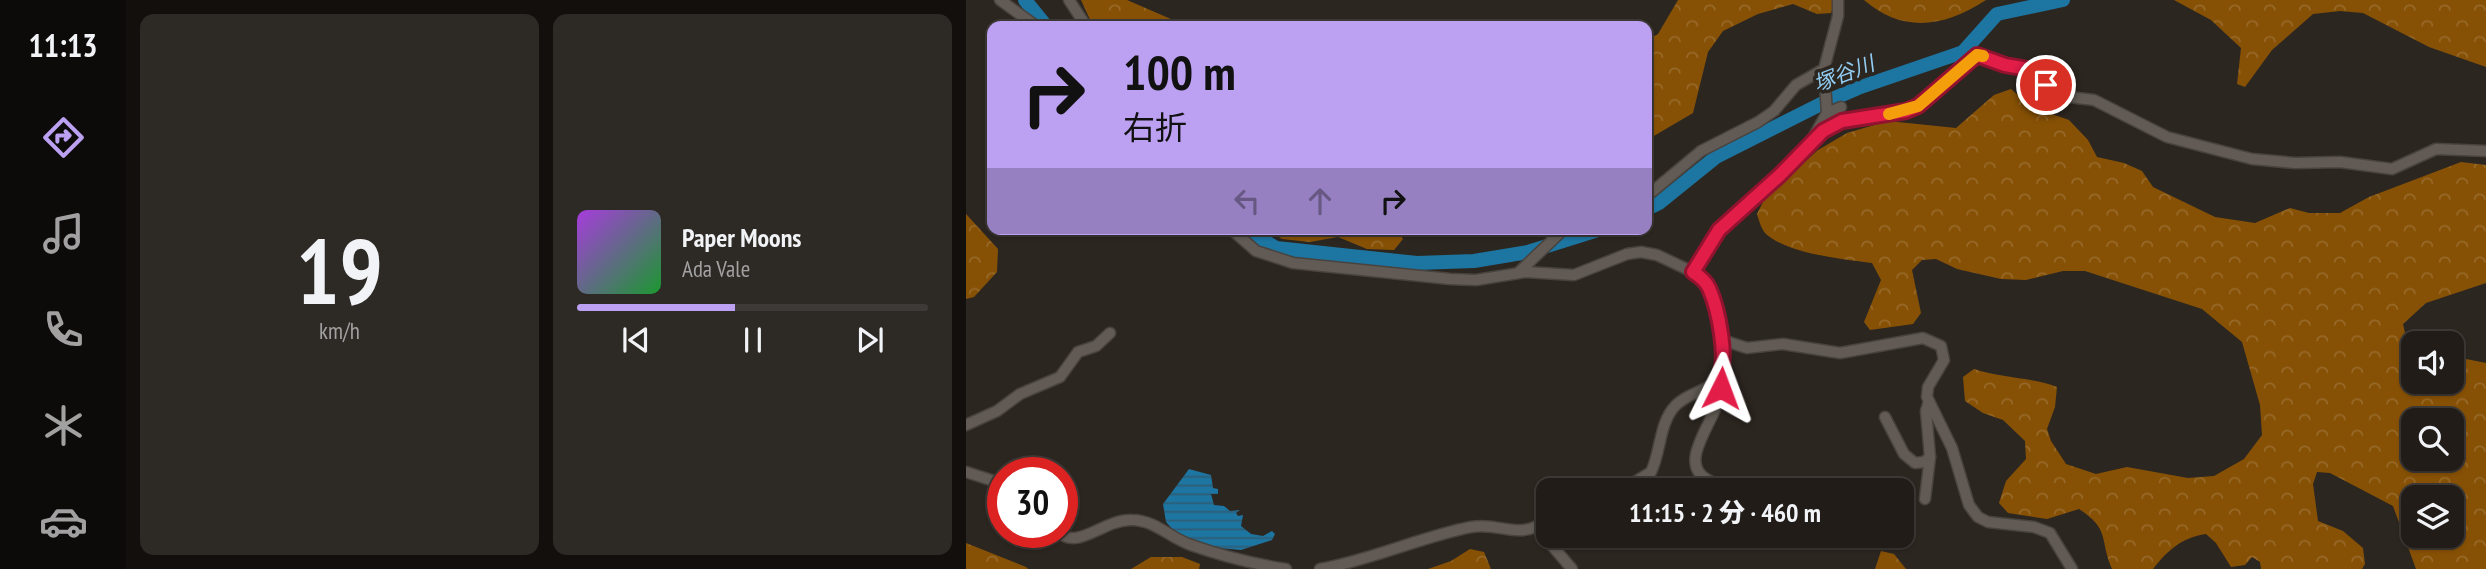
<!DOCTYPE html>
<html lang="ja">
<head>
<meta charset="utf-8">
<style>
  body { margin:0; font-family:"PT Sans Narrow","Noto Sans JP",sans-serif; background:#2d2925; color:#f1f3f6; height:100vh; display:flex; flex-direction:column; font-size:26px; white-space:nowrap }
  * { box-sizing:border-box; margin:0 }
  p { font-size:23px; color:#a2a1a2 }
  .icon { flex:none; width:38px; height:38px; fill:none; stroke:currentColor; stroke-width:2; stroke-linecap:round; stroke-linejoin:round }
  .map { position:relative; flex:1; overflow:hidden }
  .details { display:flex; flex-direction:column; gap:14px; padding:14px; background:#120f0d; width:840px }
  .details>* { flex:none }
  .top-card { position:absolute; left:21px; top:21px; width:665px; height:214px; border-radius:14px; box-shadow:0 2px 5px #0004,0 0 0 2px #3e3a37; background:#bca0f2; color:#111; overflow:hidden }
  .controls { position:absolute; left:1435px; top:331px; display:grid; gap:14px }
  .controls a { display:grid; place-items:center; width:63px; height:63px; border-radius:14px; background:#211c18; box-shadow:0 2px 5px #0004,0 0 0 2px #3e3a37; font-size:35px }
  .speed { position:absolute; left:21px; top:457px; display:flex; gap:14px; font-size:35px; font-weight:700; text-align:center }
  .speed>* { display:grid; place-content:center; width:91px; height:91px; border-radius:50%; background:#211c18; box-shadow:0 2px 5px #0004,0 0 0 2px #3e3a37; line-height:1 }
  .speed .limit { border:10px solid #d22; background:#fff; color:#111 }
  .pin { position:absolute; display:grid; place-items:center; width:60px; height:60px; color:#fff; margin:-30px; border:4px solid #fff; border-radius:50%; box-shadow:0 2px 7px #0007 }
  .me { position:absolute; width:77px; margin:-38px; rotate:3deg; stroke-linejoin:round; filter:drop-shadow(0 0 5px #0008) }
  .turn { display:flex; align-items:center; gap:24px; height:147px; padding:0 21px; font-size:32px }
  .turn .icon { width:91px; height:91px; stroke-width:2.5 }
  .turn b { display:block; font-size:49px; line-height:60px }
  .lanes { display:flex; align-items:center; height:66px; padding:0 21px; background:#0003; justify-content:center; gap:35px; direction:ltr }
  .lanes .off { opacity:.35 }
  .details .tile { flex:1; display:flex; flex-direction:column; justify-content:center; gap:10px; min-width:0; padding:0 24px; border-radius:14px; background:#2d2925 }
  .details .dial { align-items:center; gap:0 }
  .dial b { font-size:91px; line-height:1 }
  .song { display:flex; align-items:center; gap:21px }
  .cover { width:84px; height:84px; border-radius:10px; background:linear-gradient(135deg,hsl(280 70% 55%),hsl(130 70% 35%)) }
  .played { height:7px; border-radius:4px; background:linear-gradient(90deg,#bca0f2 45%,#3e3a37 45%) }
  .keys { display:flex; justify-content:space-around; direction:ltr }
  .details .tiles { flex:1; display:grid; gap:14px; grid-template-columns:repeat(2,1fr) }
  .trip { position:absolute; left:570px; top:478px; width:378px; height:70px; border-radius:14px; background:#211c18; box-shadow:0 2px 5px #0004,0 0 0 2px #3e3a37; font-weight:800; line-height:70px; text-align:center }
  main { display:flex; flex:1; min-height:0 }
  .tab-bar { display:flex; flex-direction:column; width:126px; justify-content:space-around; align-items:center; background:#0d0b0a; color:#a2a1a2 }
  .tab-bar .icon { width:49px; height:49px }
  .tab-bar .selected { color:#bca0f2 }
  .tab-bar b { font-size:32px; color:#f1f3f6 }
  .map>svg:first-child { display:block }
  .forest { fill:url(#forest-crowns); fill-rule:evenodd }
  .water { fill:url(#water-rules) }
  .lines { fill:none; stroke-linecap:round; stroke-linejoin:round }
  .river { stroke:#1d75a2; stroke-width:14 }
  .minor-casing { stroke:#48433e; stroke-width:13 }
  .minor { stroke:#625b55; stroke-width:10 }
  .route-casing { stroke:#92132f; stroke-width:18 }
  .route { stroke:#e11d48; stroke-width:12 }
  .slow { stroke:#f59e0b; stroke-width:12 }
  .labels { text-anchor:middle; stroke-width:7; stroke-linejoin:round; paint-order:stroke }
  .water-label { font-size:21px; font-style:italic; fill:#92cef4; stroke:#2c2620 }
</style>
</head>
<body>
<main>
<nav class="tab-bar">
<b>11:13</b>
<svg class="icon selected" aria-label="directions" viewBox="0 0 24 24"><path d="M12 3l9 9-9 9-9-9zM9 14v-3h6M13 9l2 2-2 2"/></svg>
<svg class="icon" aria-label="music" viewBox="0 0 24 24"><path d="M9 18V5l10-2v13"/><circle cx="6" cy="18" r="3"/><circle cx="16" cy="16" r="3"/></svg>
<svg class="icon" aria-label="phone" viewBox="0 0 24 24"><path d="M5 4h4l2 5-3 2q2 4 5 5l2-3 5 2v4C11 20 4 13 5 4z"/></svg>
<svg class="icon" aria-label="climate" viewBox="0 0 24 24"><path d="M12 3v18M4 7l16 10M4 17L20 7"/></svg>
<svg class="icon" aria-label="car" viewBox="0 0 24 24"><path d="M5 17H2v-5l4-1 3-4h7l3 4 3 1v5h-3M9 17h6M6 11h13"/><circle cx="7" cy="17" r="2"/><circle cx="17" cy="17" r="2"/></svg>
</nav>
<section class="details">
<div class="tiles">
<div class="tile dial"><b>19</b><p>km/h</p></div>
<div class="tile">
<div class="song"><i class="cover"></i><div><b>Paper Moons</b><p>Ada Vale</p></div></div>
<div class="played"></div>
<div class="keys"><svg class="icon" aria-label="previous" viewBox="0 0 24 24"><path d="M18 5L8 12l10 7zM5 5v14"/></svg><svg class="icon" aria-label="pause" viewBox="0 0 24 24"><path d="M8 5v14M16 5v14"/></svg><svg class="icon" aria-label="next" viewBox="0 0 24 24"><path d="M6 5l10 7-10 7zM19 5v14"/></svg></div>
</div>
</div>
</section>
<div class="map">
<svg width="1520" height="569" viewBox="0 0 1520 569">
  <defs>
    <pattern id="forest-crowns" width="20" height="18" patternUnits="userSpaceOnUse" patternTransform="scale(1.75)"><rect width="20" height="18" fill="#875105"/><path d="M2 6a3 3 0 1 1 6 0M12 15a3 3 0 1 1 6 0" fill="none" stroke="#976929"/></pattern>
    <pattern id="water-rules" width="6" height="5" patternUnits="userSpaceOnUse" patternTransform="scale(1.75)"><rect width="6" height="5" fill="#1d75a2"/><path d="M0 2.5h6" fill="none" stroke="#2e5d75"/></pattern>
  </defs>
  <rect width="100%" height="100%" fill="#2c2620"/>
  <!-- forest -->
  <g class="forest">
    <path d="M115,0H161L221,26H127Z"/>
    <path d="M712,0H869L865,13L851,14L827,4L792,14L757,31L742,52L727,113L681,140V40L692,34Z"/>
    <path d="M898,0H1020C979,27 937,34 898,0Z"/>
    <path d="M1208,0H1520V67L1463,47L1397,13L1374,11L1347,14L1306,50L1279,87L1271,84L1275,48L1245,20Z"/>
    <path d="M1045,89L1066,107L1103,120L1122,140L1131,157L1158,163L1176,171L1187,187L1249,217L1289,223L1324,208L1343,213H1374L1403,197L1495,162L1520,165V283L1460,303L1437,324L1439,333L1458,343H1447V382H1486V351L1500,359L1520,363V569H1450L1427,506L1364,473L1351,472L1347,484L1352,521L1377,531L1397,548L1399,564L1396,569H1295L1294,562L1286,557L1279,565L1265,567L1250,543L1240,534C1215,538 1202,550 1187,569H1146C1133,539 1145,530 1113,509L1081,519L1042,513L1033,503L1040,481L1060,459L1059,441L1037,420L1017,413L999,401L997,377L1008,369C1035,378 1064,377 1091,387L1089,407L1081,429L1085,441L1100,464L1130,474L1161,467L1222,478L1248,476L1278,459L1296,435L1294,405L1276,342L1236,309L1119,271H1097L1060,280L1035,279L991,269L970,259L956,260L946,270L955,313L947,324L904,330L898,322L915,280L906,263C876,259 823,254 800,234C795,229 793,220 791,214L799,198L852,150L881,133L922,121L990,128L1028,95ZM1447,420H1486V458H1447ZM1447,497H1486V536H1447Z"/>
    <path d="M0,214L32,249L31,272L8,297L0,299Z"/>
    <path d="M300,229H431L437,239L428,250L401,249L372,237L344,242L316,239Z"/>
    <path d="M0,543L60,567L62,569H0Z"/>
    <path d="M504,549L518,552L525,569H462L485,561Z"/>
    <path d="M915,551L928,554L940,569H909Z"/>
    <path d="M185,557H216L234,564L233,569H165Z"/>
  </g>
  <!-- water -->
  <path class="water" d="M223,469L245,475L247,488L252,489V494H245L248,505L258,506L264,511L274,510L270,513L272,516L277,515L275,526L285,534L297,536L306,531L309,534L306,540L275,550L242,547L211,534L200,522L197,504Z"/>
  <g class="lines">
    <!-- river -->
    <g class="river">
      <path d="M59,0L80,26"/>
      <path d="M681,209L693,203L750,157L855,104L892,88L997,52L1031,14L1097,0"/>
      <path d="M280,229L310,248L451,263L508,261L562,252L635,229"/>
    </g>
    <!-- minor casing -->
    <g class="minor-casing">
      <g id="minor">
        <path d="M34,0L70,26"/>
        <path d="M103,0L120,26"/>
        <path d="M861,113L875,107"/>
        <path d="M848,136L861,113L858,69"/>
        <path d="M681,196L735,151L792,122L808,111L830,85L858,69L872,16V0"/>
        <path d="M265,229L290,251L327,263L484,279L510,280L560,272L608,275L661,254L675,252L691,255L727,272L742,286L756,340L755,375C745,391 723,392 710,405C693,422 695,452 685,472L659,488L626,490"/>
        <path d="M553,272L598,229"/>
        <path d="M727,272L753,230L814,175L857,131L876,121L940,111L952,106L1011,55L1062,69L1095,96L1128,100L1201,137L1286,159L1329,163L1374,162L1426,169L1470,149L1520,151"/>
        <path d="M756,340L781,348L817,344L874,353L957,338L975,346L978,360L962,387L961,397L986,448L1003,505L1012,517L1022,522L1068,527L1084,533L1106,569"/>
        <path d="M919,417L938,454L949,463L958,462L964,457"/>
        <path d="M0,425L31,411L54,394L94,377L112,352L130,346L144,333"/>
        <path d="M0,472L37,484"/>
        <path d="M744,481C701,461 768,406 751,381"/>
        <path d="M959,499L964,457L960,411L963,401"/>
        <path d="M571,528L606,569"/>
        <path d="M92,532C113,551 137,519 166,520C189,520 204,538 225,545C256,556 288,564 320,569"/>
        <path d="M354,569C406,560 454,537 505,527C537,522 552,542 583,519"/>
      </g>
    </g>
    <!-- minor -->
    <use href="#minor" class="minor"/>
  </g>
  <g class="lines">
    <!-- route casing -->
    <g class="route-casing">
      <path id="route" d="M755,388L751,381C764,363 752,308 743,288C740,281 733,276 727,272L753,230L814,175L857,131L876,121L940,111L952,106L1011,55L1039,65L1062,69L1080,85"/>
    </g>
    <!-- route -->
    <use href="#route" class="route"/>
    <!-- slow -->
    <path class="slow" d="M923,114L952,106L1011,55L1017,56"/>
  </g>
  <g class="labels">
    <!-- water labels -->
    <g class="water-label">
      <text transform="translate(878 74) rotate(-21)" y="7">塚谷川</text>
    </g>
  </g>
</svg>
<div class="controls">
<a><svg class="icon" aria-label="sound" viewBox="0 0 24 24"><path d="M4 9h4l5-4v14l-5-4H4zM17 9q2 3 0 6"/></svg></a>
<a><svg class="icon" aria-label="search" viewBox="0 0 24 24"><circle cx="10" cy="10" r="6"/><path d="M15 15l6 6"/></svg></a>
<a><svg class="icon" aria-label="layers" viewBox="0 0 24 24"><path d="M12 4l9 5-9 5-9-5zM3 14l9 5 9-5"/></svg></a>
</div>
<div class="speed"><div class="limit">30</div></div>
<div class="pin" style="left:1080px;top:85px;background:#d93025"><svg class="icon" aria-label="arrive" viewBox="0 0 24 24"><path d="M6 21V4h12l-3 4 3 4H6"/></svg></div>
<svg class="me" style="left:755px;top:388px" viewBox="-20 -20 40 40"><path d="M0-17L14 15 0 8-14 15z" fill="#e11d48" stroke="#fff" stroke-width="4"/></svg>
<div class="trip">11:15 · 2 分 · 460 m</div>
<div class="top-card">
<div class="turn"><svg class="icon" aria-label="right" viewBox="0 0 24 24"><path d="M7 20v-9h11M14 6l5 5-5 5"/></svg><div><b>100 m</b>右折</div></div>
<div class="lanes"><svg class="icon off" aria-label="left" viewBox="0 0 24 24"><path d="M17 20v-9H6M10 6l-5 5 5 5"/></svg><svg class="icon off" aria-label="ahead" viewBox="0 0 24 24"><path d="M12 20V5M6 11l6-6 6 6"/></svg><svg class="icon" aria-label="right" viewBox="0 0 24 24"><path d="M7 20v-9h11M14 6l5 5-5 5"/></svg></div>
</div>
</div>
</main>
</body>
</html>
